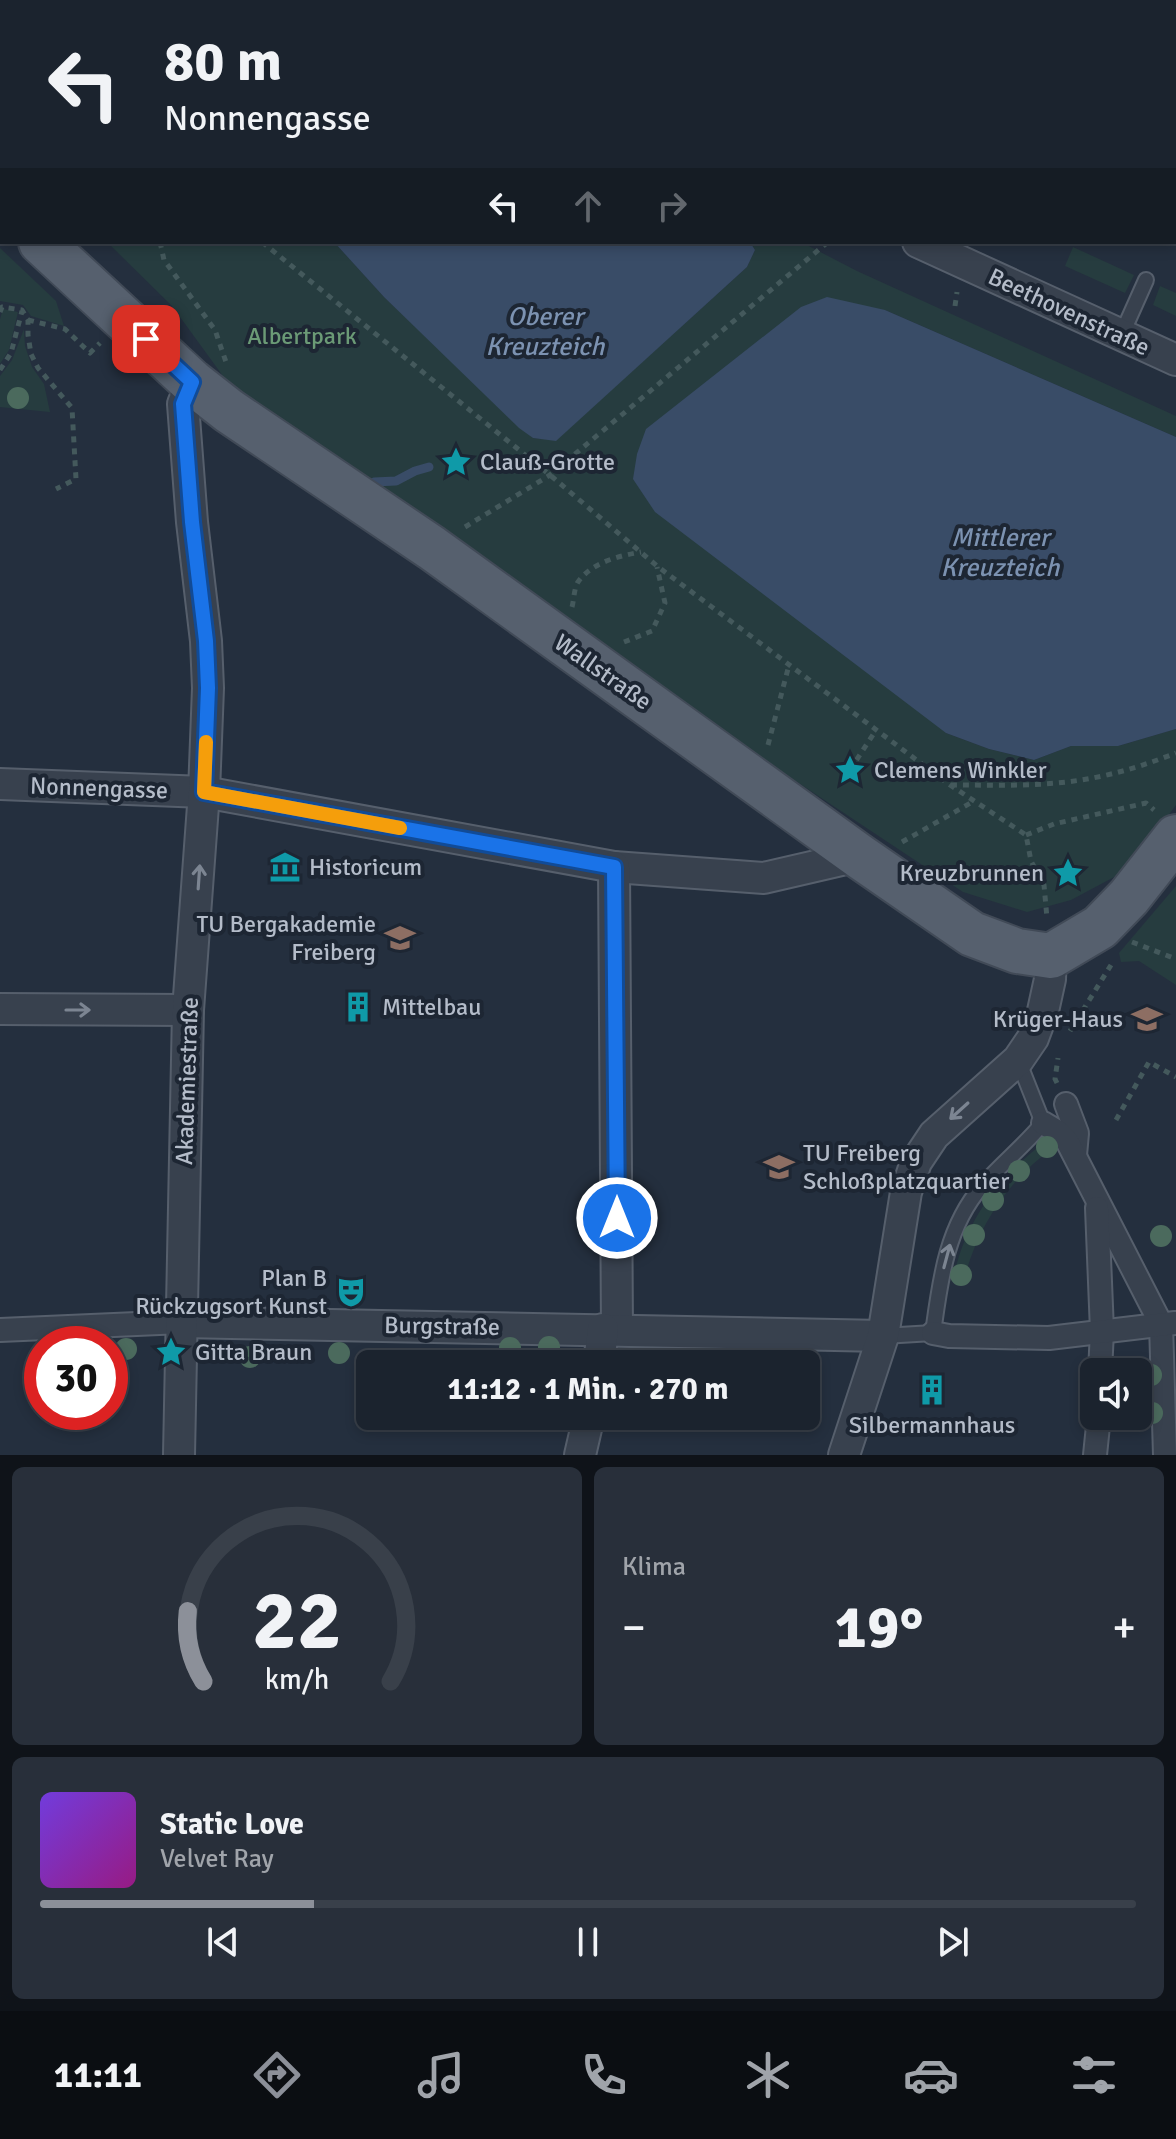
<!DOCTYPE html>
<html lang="de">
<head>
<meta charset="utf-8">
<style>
  body { margin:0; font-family:Signika,sans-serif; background:#282f3a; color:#f1f3f6; height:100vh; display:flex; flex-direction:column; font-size:30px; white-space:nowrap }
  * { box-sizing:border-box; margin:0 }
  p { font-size:26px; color:#a0a4aa }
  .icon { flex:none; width:44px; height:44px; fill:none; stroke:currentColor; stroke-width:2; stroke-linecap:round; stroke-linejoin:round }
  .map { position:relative; height:1455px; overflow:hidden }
  .details { display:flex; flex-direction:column; gap:12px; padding:12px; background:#0f1319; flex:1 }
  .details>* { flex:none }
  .top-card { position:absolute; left:0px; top:0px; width:1176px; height:244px; box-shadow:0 4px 12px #0003,0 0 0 2px #39404a; background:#1b232e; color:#f1f3f6; overflow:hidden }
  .fabs { position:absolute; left:1080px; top:1358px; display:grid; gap:16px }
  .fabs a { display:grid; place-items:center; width:72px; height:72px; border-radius:12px; background:#1b232e; box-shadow:0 4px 12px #0003,0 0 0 2px #39404a; font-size:40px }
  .speed { position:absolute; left:24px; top:1326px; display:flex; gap:16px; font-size:40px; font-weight:700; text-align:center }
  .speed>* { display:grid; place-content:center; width:104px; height:104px; border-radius:50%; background:#1b232e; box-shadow:0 4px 12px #0003,0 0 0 2px #39404a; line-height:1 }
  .speed .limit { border:12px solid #d22; background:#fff; color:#111 }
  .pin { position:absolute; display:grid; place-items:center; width:68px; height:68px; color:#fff; margin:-34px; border-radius:16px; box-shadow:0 4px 12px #0006 }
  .me { position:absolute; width:88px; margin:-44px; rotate:0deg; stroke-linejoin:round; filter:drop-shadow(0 0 6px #0008) }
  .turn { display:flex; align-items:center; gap:28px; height:168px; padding:0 32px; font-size:36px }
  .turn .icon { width:104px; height:104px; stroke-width:2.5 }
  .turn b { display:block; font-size:56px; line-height:68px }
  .lanes { display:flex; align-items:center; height:76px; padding:0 32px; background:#0003; justify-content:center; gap:40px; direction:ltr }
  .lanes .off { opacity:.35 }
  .big { font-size:60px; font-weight:800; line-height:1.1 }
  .details .card { flex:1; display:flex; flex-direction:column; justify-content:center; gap:12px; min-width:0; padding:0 28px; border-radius:12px; background:#282f3a }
  .details .dial { align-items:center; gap:0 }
  .dial svg { height:208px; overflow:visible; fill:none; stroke:#39404a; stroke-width:7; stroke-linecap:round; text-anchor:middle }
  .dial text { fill:#f1f3f6; stroke:none }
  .song { display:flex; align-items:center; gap:24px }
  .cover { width:96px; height:96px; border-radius:12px; background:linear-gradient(135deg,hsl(260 70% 55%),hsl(310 70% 35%)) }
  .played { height:8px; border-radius:4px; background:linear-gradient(90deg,#8c9099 25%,#39404a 25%) }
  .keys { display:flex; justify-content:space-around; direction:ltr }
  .heat { display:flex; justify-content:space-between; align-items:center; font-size:44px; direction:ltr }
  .details .tiles { flex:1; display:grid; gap:12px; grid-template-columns:1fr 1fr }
  .card:last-child { grid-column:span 2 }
  .trip { position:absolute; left:356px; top:1350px; width:464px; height:80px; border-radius:12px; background:#1b232e; box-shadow:0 4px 12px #0003,0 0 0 2px #39404a; font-weight:800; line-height:80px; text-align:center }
  .dock { display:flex; height:128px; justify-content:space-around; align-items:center; background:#0b0e12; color:#a0a4aa }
  .dock .icon { width:56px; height:56px }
  .dock .current { color:#8c9099 }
  .dock b { font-size:36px; color:#f1f3f6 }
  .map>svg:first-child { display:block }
  .green { fill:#263c3f }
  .water { fill:#394c67 }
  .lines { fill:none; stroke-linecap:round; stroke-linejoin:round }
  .stream { stroke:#394c67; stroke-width:9 }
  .service-casing { stroke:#565f6c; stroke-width:18 }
  .pedestrian-casing { stroke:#565f6c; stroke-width:26 }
  .minor-casing { stroke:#565f6c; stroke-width:34 }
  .primary-casing { stroke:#414a57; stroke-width:48 }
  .path { stroke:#44595c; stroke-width:5; stroke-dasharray:6 6; stroke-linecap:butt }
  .service { stroke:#38414e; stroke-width:14 }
  .pedestrian { stroke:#38414e; stroke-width:22 }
  .minor { stroke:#38414e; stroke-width:30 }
  .primary { stroke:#56606e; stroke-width:44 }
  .tree { fill:#4b6a5d }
  .oneway { stroke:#7c8592 }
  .route-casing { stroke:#114b97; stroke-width:20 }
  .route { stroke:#1a73e8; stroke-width:14 }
  .slow { stroke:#f59e0b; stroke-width:14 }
  .labels { text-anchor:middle; stroke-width:8; stroke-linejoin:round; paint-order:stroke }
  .street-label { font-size:24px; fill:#b4bcc9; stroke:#1d2633 }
  .park-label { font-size:24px; fill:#6b9a76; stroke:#1d2633 }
  .poi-label { font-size:24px; fill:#b4bcc9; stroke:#1d2633; text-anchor:start }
  .water-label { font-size:26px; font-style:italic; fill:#7c92b1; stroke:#1d2633 }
</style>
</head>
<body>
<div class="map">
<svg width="1176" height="1455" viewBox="0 0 1176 1455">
  <rect width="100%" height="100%" fill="#242f3e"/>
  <!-- green -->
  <g class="green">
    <path d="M0,0H369L372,2H2V126L0,125Z"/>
    <path d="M107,242H334L384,297L533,438L556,440L747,267L755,250L750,242H801L857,271L1176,416V437L885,310L946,733L989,749L1034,760L1071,746H1118L1176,729V805L1140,854L1116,876L1071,900L1027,912L963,892L559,624L244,405L172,306Z"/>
    <path d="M1073,247L1134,275L1125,293L1065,266Z"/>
    <path d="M0,248L56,301L64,326L31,316L23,305L0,301Z"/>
    <path d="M1160,286L1176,293V316L1153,305Z"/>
    <path d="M3,309L18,312L9,350L0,364V319Z"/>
    <path d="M24,329L25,346L32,367L44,384L50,412L0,407V376L12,360Z"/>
    <path d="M1176,886V985L1139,961L1121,962L1119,953Z"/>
    <path d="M1048,1140L1053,1148C1006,1182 977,1228 963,1283L953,1281C963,1223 1001,1173 1048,1140Z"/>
  </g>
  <!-- water -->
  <g class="water">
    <path d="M334,242H750L755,250L747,267L556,441L533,438L519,428L384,297Z"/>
    <path d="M827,297L885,310L1176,437V729L1118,746H1071L1034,760L989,749L946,733L655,512L633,479L637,454L646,429L801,307Z"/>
  </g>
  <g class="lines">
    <!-- stream -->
    <g class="stream">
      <path d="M144,0L145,2"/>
      <path d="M374,482L396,481L415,471L429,467"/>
    </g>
    <!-- service casing -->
    <g class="service-casing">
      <g id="service">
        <path d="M1174,87L1176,88"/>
        <path d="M1121,336L1146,280"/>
        <path d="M883,1336L933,1333C940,1282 946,1227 982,1186C1001,1164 1024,1146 1043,1123L1018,1060"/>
      </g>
    </g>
    <!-- pedestrian casing -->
    <g class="pedestrian-casing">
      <g id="pedestrian">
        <path d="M1066,1104L1077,1133L1075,1155"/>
        <path d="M1043,1123L1058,1132L1067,1141L1161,1324L1165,1455"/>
        <path d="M1097,1208L1102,1331L1100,1372"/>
        <path d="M0,1330L182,1322"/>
        <path d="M933,1333L949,1336L1049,1338L1175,1323"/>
        <path d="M1095,1455L1099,1416"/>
      </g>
    </g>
    <!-- minor casing -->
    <g class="minor-casing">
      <g id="minor">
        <path d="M492,0L495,2"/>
        <path d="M1096,2V0"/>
        <path d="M918,242L1176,360"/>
        <path d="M0,784L204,792L614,867L764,878L859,856"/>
        <path d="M614,867L617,1330"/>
        <path d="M0,1009L188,1010"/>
        <path d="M182,1322L883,1336"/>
        <path d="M599,1364L603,1329"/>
        <path d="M179,1455L188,1010L204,792L208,688L206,641L192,522L183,404L192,382"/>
        <path d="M580,1455L589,1416"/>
        <path d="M844,1455L883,1336L906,1192L916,1162L934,1135L1018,1060L1033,1038L1043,1011L1050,979L1051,956"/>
      </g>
    </g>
    <!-- primary casing -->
    <g class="primary-casing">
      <g id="primary">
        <path d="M0,205L2,207"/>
        <path d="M41,242L192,382L229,411L432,548L859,856L972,934L1017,951L1051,956L1100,927L1129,897L1176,837"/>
      </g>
    </g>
    <!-- path -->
    <g class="path">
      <path d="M86,2L87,0"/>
      <path d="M0,19L2,21"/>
      <path d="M0,44H2"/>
      <path d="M160,242L164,260L215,330L226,362"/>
      <path d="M262,242L550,475L657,566L950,785L1026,835L1031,861L1044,885L1047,918"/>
      <path d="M955,306L957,292"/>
      <path d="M0,312L2,307L22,310L28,320V335L31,354L38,368L72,408L76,479L56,489"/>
      <path d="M28,320L65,329L90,353L100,343"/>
      <path d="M0,370L11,353L22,311"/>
      <path d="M465,527L550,475L828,242"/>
      <path d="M572,607C574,600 574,588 578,582C592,562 619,556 641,552"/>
      <path d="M624,642L652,631L665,603L657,567"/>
      <path d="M768,745L789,665"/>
      <path d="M850,770L876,730"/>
      <path d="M951,785C996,785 1042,787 1087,779C1117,774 1148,764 1176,753"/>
      <path d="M1026,835L1054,824L1146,803L1154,810"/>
      <path d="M902,842L974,801"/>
      <path d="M1132,942L1176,959"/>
      <path d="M1070,1031L1111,965"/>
      <path d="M1057,1083L1055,1079L1058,1058"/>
      <path d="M1116,1120L1149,1062L1176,1077"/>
    </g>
    <!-- service -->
    <use href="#service" class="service"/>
    <!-- pedestrian -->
    <use href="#pedestrian" class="pedestrian"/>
    <!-- minor -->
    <use href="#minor" class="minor"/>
    <!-- primary -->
    <use href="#primary" class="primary"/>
  </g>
  <!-- trees -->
  <g class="tree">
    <circle cx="18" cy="398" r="11"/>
    <circle cx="1047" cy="1147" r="11"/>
    <circle cx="1019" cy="1171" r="11"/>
    <circle cx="993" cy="1200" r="11"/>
    <circle cx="974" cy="1235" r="11"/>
    <circle cx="1161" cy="1236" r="11"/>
    <circle cx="961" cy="1275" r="11"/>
    <circle cx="549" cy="1347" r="11"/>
    <circle cx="510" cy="1348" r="11"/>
    <circle cx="126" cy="1349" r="11"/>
    <circle cx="339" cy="1353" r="11"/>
    <circle cx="250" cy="1357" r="11"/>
    <circle cx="1151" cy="1375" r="11"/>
    <circle cx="1152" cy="1413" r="11"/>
  </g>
  <!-- one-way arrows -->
  <defs><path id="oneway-shaft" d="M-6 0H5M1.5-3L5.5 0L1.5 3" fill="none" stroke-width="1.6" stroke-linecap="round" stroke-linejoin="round" transform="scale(2)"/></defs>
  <g class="oneway">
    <use href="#oneway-shaft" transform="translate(199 877) rotate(-86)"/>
    <use href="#oneway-shaft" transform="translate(78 1010)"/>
    <use href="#oneway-shaft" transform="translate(959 1111) rotate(138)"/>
    <use href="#oneway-shaft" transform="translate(947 1256) rotate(-75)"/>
  </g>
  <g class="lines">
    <!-- route casing -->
    <g class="route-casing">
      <path id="route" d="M146,339L192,382L183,404L192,522L206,641L208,688L204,792L614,867L617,1218"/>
    </g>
    <!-- route -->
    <use href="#route" class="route"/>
    <!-- slow -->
    <path class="slow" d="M206,742L204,792L400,828"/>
  </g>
  <!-- icons -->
  <defs>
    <g id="sight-bare" transform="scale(2.4)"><path d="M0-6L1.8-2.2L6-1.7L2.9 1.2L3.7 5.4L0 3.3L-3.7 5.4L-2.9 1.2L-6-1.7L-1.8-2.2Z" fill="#0f9aa8" stroke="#1d2633" stroke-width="2.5" paint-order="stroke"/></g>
    <g id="museum-bare" transform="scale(2.4)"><path d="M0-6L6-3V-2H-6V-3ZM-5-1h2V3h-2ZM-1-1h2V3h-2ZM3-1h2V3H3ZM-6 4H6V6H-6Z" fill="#0f9aa8" stroke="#1d2633" stroke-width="2.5" paint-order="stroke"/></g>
    <g id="university-bare" transform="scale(2.4)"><path d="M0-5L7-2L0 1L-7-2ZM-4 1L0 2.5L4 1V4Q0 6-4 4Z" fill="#8d6e63" stroke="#1d2633" stroke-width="2.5" paint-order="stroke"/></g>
    <g id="building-bare" transform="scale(2.4)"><path d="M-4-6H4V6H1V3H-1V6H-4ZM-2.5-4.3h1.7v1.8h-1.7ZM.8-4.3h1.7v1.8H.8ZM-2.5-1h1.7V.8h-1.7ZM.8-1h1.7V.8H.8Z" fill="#0f9aa8" stroke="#1d2633" stroke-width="2.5" paint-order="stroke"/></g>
    <g id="theatre-bare" transform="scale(2.4)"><path d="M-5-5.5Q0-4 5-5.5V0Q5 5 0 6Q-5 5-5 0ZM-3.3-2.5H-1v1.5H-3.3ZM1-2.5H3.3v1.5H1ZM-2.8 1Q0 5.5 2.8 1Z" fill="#0f9aa8" stroke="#1d2633" stroke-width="2.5" paint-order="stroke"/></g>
  </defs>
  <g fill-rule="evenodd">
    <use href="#sight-bare" x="456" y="462"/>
    <use href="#sight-bare" x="850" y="770"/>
    <use href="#museum-bare" x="285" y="867"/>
    <use href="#sight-bare" x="1068" y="873"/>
    <use href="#university-bare" x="400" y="938"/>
    <use href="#building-bare" x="358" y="1007"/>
    <use href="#university-bare" x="1147" y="1019"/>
    <use href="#university-bare" x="779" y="1167"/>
    <use href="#theatre-bare" x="351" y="1292"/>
    <use href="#sight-bare" x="171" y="1352"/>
    <use href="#building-bare" x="932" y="1390"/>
  </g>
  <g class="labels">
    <!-- street labels -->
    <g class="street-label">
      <text transform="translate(1069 312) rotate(25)" y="8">Beethovenstraße</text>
      <text transform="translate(603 672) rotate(35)" y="8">Wallstraße</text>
      <text transform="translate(99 788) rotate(2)" y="8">Nonnengasse</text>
      <text transform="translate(187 1081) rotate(-88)" y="8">Akademiestraße</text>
      <text transform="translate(442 1326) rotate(1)" y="8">Burgstraße</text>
    </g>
    <!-- park labels -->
    <g class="park-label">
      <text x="302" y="344">Albertpark</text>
    </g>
    <!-- poi labels -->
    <g class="poi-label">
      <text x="480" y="470">Clauß-Grotte</text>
      <text x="874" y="778">Clemens Winkler</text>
      <text x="309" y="875">Historicum</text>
      <text x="1044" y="881" text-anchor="end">Kreuzbrunnen</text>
      <text x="376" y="932" text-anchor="end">TU Bergakademie<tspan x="376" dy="28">Freiberg</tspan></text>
      <text x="382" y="1015">Mittelbau</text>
      <text x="1123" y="1027" text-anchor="end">Krüger-Haus</text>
      <text x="803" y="1161">TU Freiberg<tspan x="803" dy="28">Schloßplatzquartier</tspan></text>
      <text x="327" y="1286" text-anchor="end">Plan B<tspan x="327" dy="28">Rückzugsort Kunst</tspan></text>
      <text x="195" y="1360">Gitta Braun</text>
      <text x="932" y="1433" text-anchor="middle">Silbermannhaus</text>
    </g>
    <!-- water labels -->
    <g class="water-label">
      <text x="545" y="325">Oberer<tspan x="545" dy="30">Kreuzteich</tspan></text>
      <text x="1000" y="546">Mittlerer<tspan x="1000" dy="30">Kreuzteich</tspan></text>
    </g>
  </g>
</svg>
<div class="fabs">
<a><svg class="icon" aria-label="sound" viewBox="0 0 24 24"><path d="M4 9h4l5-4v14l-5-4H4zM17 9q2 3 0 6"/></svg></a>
</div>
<div class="speed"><div class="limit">30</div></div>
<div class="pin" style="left:146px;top:339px;background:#d93025"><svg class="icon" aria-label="arrive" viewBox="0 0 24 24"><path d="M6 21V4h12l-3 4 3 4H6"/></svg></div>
<svg class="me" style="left:617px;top:1218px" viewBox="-20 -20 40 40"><circle r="17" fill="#1a73e8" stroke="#fff" stroke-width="3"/><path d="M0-11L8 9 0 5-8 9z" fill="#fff"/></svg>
<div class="trip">11:12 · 1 Min. · 270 m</div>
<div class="top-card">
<div class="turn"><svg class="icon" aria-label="left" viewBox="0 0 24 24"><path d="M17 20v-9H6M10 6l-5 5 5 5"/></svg><div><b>80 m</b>Nonnengasse</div></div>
<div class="lanes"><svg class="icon" aria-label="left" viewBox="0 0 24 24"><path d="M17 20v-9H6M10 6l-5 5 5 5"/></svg><svg class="icon off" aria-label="ahead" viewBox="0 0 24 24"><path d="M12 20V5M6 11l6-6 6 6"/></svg><svg class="icon off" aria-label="right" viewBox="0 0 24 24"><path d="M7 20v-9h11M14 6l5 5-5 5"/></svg></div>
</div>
</div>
<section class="details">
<div class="tiles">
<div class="card dial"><svg viewBox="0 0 100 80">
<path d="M14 69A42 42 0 1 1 86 69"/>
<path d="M14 69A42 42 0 0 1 8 42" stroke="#8c9099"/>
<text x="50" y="56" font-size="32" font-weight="700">22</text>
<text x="50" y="72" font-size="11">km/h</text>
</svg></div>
<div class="card"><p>Klima</p>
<div class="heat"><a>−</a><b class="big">19°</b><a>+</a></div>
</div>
<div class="card">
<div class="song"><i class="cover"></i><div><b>Static Love</b><p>Velvet Ray</p></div></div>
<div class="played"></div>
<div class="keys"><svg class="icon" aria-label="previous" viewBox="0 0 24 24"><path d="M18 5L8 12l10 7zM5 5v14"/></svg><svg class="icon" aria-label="pause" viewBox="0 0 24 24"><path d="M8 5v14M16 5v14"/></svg><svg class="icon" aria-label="next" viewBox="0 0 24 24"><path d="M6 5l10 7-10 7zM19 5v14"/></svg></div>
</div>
</div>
</section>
<nav class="dock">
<b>11:11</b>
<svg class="icon current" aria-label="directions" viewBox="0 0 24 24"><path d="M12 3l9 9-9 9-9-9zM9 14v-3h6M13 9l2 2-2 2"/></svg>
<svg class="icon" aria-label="music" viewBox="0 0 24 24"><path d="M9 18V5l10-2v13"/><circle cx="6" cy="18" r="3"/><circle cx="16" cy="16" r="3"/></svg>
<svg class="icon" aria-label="phone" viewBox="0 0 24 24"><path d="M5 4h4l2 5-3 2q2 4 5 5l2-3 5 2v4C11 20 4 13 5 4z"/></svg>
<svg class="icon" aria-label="climate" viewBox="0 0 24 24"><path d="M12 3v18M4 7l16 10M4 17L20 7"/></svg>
<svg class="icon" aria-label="car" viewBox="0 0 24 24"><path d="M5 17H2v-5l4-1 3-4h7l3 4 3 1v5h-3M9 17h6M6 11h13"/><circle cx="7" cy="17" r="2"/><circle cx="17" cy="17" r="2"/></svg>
<svg class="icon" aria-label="filters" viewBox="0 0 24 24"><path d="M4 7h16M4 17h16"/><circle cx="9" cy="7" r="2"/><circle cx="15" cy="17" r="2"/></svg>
</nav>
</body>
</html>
